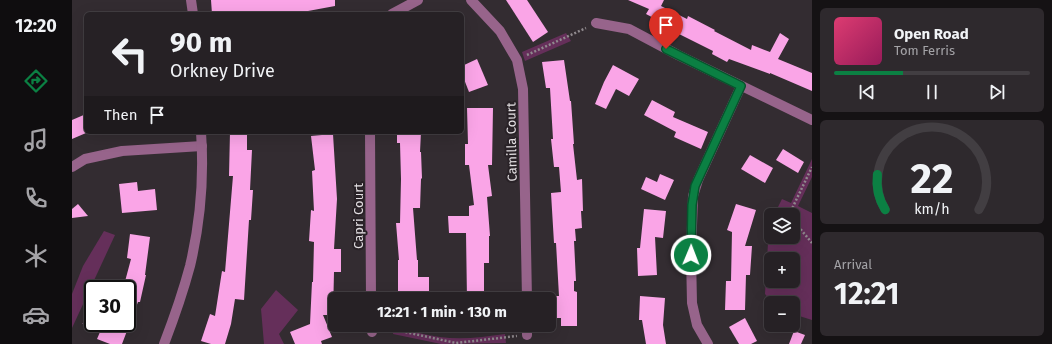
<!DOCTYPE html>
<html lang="en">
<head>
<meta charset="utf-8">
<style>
  body { margin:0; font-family:"Fira Sans",sans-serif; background:#2e292d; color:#f1f3f6; height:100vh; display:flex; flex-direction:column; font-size:15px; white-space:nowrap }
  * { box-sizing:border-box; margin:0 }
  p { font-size:13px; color:#a4a3a7 }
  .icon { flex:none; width:22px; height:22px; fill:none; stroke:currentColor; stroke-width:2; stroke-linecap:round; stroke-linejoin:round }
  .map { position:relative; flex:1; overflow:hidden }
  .sheet { display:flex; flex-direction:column; gap:8px; padding:8px; background:#151214; width:240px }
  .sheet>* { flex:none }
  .guide { position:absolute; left:12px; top:12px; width:380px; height:122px; border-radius:6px; box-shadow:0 4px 16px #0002,0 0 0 1px #423e42; background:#262125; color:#f1f3f6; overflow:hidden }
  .fabs { position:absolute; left:692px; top:208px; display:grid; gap:8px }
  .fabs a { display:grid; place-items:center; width:36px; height:36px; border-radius:6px; background:#262125; box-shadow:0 4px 16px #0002,0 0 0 1px #423e42; font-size:20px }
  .speed { position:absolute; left:12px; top:280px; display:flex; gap:8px; font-size:20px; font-weight:700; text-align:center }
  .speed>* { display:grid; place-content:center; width:52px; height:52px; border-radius:50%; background:#262125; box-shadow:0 4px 16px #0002,0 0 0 1px #423e42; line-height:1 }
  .speed .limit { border:2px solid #111; border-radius:6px; background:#fff; color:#111 }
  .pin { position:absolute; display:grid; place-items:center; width:34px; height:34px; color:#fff; margin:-41px -17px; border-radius:50% 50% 50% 0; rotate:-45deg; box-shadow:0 0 4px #0007 }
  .pin .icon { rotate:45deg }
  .me { position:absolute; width:44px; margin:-22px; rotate:1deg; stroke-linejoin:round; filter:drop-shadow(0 0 3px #0008) }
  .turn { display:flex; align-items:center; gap:14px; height:84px; padding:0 20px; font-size:18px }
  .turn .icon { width:52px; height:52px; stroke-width:2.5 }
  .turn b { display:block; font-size:28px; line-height:34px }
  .then { display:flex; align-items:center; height:38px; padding:0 20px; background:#0003; gap:8px; font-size:15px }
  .big { font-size:30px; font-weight:700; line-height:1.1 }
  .sheet .widget { flex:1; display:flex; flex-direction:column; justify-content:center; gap:6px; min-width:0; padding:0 14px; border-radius:6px; background:#2e292d }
  .sheet .dial { align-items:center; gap:0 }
  .dial svg { height:104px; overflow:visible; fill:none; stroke:#423e42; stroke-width:7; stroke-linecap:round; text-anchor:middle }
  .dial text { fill:#f1f3f6; stroke:none }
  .song { display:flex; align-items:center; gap:12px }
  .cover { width:48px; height:48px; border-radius:6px; background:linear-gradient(135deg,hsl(340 70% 55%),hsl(330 70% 35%)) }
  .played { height:4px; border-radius:2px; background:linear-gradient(90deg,#0b8043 35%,#423e42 35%) }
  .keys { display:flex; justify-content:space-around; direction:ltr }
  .trip { position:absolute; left:256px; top:292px; width:228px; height:40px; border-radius:6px; background:#262125; box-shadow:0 4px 16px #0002,0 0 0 1px #423e42; font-weight:700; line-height:40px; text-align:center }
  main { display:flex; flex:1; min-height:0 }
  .menu { display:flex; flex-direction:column; width:72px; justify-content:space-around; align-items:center; background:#0f0d0f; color:#a4a3a7 }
  .menu .icon { width:28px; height:28px }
  .menu .active { color:#0b8043 }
  .menu b { font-size:18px; color:#f1f3f6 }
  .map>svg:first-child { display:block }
  .green { fill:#652f5a; fill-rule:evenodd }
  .building { fill:#faa5e7 }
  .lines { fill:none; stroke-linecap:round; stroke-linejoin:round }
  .path { stroke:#908a8e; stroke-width:2.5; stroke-dasharray:2 2; stroke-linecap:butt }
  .minor { stroke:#97648b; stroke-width:10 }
  .route-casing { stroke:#07532c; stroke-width:10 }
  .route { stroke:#0b8043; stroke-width:7 }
  .labels { text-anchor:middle; stroke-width:4; stroke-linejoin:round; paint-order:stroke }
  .street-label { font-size:13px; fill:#e3dfe2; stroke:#292227 }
</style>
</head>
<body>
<main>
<nav class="menu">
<b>12:20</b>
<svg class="icon active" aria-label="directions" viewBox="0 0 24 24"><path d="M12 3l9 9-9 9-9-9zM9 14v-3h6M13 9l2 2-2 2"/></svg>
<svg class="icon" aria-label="music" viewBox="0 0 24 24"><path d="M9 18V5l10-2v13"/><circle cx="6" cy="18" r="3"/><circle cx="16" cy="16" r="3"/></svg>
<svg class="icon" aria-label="phone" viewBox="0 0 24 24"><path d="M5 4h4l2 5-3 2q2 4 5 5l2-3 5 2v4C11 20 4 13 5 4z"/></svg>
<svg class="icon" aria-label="climate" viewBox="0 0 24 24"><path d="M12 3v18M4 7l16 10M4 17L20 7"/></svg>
<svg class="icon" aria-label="car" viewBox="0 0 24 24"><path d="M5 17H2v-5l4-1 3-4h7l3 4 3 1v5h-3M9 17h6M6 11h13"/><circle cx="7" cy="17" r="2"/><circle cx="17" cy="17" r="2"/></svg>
</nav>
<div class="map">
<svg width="740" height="344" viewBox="0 0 740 344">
  <rect width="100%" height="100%" fill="#332c31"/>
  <!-- green -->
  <g class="green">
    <path d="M494,33L499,41L453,61L450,52Z"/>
    <path d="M740,159V177L726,206L740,213V320L721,314V303H701L693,294L697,226L699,221V237H721V215H702L710,199L719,203ZM699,259H721V281H699Z"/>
    <path d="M32,231L43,235L0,328V294L11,266Z"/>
    <path d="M204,290L226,310L207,334L212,344H192L189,309Z"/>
    <path d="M322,327C337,330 352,335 368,337C390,340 411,337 433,334L434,343L369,344L321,334Z"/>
  </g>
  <!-- building -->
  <g class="building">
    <path d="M139,0H263V6L236,11V13L222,14H140Z"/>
    <path d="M434,0H455L476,32L461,42Z"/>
    <path d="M556,0H592L589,6L615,19L616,16L643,30L642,31L679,50L680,45L698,52L708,33L717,39L706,59L740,73V91L698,73V74L657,59L655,62L640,54L641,51L607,34L608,32L574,14L577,9Z"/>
    <path d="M405,59L416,85L397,92L390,74V66Z"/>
    <path d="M492,60L498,101H499L502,144H501L505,180L510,179L511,211H509L510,228L503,229L504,241H502L504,281H502V291L505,292V326H489V318H484L483,296H487L484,243H482L479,193L489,192L487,167H482L479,139H481L478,88H474L470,62Z"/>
    <path d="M541,65L567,79L557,96L544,89L534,109L523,104L532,82Z"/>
    <path d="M580,100L603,112L601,117L636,132L629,149L602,137L604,132L572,115Z"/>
    <path d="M395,108H421L420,165H416L420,196L415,197L418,236H417V263H412V299H395L394,233H377L376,216H397V206L402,205L397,165H393V144H396Z"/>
    <path d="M14,114V133L0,139V120Z"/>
    <path d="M158,132H175V150H180L178,190H181L179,220H177L172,300L163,299L159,324L153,344H139L129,341L138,314L143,316L150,271L153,272L161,176H157Z"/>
    <path d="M325,132H349L348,152H349L350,178L349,179L348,208H341L345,260H346V277H357V299H326V260H327L324,223H328L329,179L328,143H325Z"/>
    <path d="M261,134L265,199L262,249H269V272H262L261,315H251L260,337L249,341L250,344H223L218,332L238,324L240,282H241L242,242L237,241L239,210L242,211L240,171L243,170L239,136Z"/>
    <path d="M711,149L732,162L726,173L704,160Z"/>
    <path d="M678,155L701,168L693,183L669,169Z"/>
    <path d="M588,174L602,180L593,200L569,189L574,177L585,182Z"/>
    <path d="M65,182L66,191L83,189L85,210L50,213L47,184Z"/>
    <path d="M6,204L16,216L0,218V209Z"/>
    <path d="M664,204L684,210L673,246H680L678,275H674L673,310H653L654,281H659L660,232L655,230Z"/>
    <path d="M572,209L594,211L591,238L583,237L585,275L566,276L565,248H568Z"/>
    <path d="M58,234L78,237L73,275H74L68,302H66L50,344H38L25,339L28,332L10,323H55V289H51L59,259L55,258Z"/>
    <path d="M568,296L593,298L591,325L594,344H574L570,320H567Z"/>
    <path d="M673,318L685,341L679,344H667L657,327Z"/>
    <path d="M722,331L733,335L729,344H717Z"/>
  </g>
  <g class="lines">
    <!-- path -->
    <g class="path">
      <path d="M455,55L514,28"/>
      <path d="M717,215L740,167"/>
      <path d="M721,220L740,243"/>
      <path d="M310,327L384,343L445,336"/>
    </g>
    <!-- minor -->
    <g class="minor">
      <path d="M119,0L121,14"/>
      <path d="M399,0L428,31L445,60L451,89L455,299"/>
      <path d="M320,14L346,0"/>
      <path d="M524,23L557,29L606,55L740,120"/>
      <path d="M298,132L299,299"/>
      <path d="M0,167L13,159L50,151L130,146"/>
      <path d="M299,325L300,332"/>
      <path d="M455,325V335"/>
      <path d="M92,344C102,318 111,292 118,266C128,224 132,175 129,132"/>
      <path d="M636,344L625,325L620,303L619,255L621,196L626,180L669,86"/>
    </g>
  </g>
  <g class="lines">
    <!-- route casing -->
    <g class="route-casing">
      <path id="route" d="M594,49L669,86L623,186L620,205L619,255"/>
    </g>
    <!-- route -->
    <use href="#route" class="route"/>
  </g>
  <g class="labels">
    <!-- street labels -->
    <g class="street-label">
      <text transform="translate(439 142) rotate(-91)" y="5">Camilla Court</text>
      <text transform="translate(286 216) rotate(-90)" y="5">Capri Court</text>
    </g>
  </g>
</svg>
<div class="fabs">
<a><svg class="icon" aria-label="layers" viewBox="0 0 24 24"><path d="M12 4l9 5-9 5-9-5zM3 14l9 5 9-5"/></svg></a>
<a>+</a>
<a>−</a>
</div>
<div class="speed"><div class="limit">30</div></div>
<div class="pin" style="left:594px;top:49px;background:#d93025"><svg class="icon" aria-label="arrive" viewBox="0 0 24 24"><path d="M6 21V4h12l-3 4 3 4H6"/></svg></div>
<svg class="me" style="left:619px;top:255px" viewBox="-20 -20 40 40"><circle r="17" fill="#0b8043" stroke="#fff" stroke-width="3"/><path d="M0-11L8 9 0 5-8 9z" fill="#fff"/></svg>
<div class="trip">12:21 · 1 min · 130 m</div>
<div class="guide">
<div class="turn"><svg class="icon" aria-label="left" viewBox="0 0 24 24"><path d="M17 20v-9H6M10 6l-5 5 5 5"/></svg><div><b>90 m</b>Orkney Drive</div></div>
<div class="then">Then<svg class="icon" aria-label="arrive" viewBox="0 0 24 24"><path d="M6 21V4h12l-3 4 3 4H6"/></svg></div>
</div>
</div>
<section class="sheet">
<div class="widget">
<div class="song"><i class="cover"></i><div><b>Open Road</b><p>Tom Ferris</p></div></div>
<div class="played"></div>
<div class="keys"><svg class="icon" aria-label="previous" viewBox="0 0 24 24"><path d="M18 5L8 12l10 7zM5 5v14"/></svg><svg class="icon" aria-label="pause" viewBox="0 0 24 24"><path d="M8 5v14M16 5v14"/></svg><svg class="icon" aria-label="next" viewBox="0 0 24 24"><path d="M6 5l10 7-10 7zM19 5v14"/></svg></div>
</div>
<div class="widget dial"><svg viewBox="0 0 100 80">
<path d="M14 69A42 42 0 1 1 86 69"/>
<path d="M14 69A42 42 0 0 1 8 42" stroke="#0b8043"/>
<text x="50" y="56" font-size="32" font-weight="700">22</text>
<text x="50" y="72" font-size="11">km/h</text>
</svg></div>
<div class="widget"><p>Arrival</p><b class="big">12:21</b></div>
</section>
</main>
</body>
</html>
